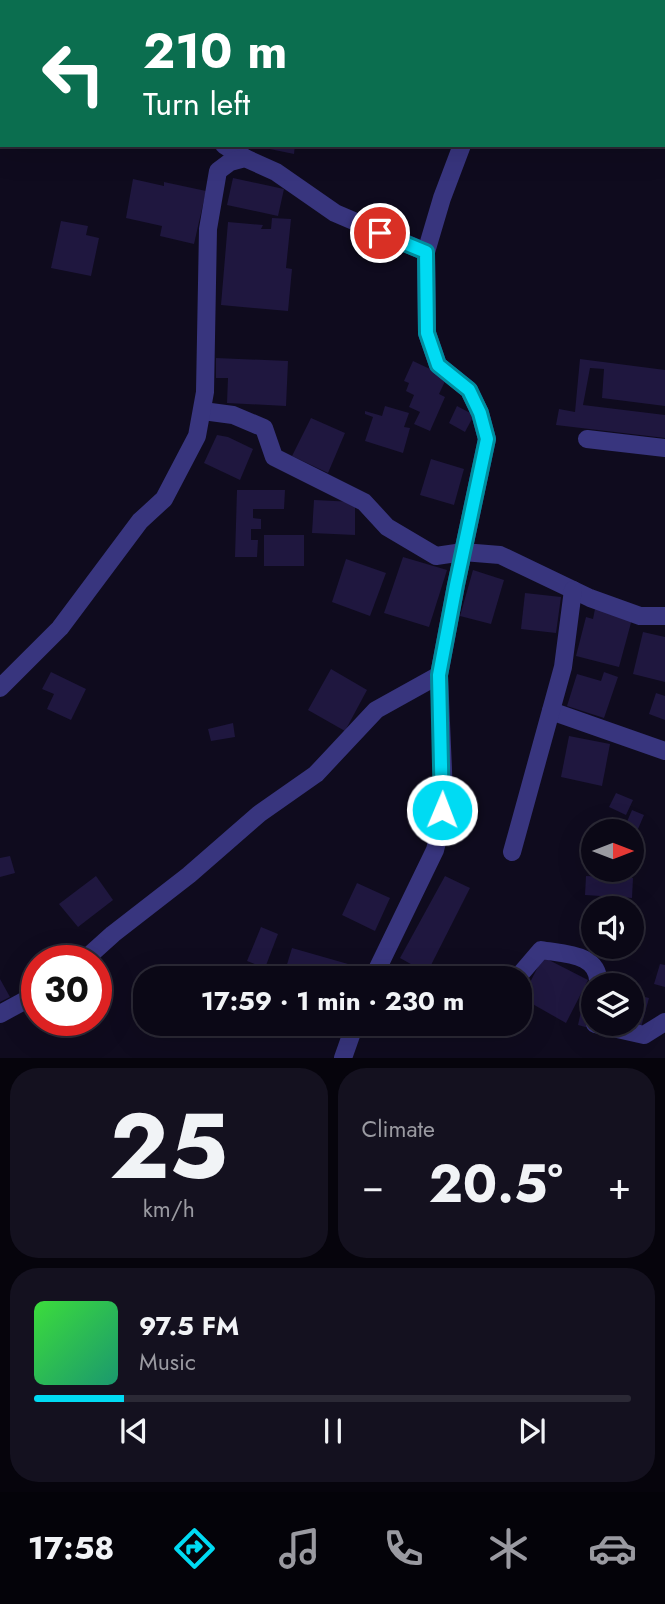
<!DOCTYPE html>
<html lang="en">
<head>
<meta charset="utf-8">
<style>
  body { margin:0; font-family:Jost,sans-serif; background:#14111f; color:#f1f3f6; height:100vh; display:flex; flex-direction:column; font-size:26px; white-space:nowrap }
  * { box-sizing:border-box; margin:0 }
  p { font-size:23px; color:#9a9aa1 }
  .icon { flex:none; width:38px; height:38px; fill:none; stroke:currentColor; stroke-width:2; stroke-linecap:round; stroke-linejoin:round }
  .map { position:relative; height:1058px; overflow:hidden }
  .sheet { display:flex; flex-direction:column; gap:10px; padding:10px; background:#06040c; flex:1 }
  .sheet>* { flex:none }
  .top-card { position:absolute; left:0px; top:0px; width:665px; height:147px; box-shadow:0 7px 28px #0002,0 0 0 2px #2b2935; background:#0b6e4f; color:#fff; overflow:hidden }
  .needle { width:46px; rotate:90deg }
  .controls { position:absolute; left:581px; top:819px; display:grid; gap:14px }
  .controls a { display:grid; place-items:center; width:63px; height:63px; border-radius:50%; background:#0b0816; box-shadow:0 7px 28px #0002,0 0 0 2px #2b2935; font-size:35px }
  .speed { position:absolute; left:21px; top:945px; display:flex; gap:14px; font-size:35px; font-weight:700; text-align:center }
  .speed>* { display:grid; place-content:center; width:91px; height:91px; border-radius:50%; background:#0b0816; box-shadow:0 7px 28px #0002,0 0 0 2px #2b2935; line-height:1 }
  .speed .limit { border:10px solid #d22; background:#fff; color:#111 }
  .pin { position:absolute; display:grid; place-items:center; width:60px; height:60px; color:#fff; margin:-30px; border:4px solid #fff; border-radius:50%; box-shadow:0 2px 7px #0007 }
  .me { position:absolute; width:77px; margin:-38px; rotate:1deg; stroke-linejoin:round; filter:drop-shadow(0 0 5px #0008) }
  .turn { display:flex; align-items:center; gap:24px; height:147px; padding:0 28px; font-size:32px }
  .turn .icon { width:91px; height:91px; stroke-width:2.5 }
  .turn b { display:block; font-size:49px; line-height:60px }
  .big { font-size:52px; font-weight:700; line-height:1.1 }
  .sheet .widget { flex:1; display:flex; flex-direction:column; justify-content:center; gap:10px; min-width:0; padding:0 24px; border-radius:28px; background:#14111f }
  .sheet .dial { align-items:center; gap:0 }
  .dial b { font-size:91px; line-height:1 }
  .song { display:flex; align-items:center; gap:21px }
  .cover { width:84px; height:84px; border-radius:10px; background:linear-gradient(135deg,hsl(120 70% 55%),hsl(160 70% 35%)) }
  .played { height:7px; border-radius:4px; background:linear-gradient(90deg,#00dbf3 15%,#2b2935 15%) }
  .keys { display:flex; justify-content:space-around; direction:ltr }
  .heat { display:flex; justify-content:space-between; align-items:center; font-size:38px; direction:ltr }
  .sheet .tiles { flex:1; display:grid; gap:10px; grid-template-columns:1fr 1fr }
  .widget:last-child { grid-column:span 2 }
  .trip { position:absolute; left:133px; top:966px; width:399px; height:70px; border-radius:28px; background:#0b0816; box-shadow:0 7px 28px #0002,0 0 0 2px #2b2935; font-weight:700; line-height:70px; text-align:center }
  .tab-bar { display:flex; height:112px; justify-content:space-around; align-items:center; background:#040309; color:#9a9aa1 }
  .tab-bar .icon { width:49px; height:49px }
  .tab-bar .on { color:#00dbf3 }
  .tab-bar b { font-size:32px; color:#f1f3f6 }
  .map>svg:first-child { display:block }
  .building { fill:#1f173f }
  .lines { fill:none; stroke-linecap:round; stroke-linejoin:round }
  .minor { stroke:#38357e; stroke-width:18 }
  .route-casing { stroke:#008e9e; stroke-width:18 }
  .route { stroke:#00dbf3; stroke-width:12 }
</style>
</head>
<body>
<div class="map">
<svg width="665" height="1058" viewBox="0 0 665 1058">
  <rect width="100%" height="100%" fill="#0f0b1e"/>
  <!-- building -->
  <g class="building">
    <path d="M251,145H295L294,154Z"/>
    <path d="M233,178L284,189L278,216L227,205Z"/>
    <path d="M133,179L164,186V182L206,191L194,244L160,236L162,226L126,218Z"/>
    <path d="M272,218L291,219L286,268L292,269L288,311L221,305L228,222L263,225L261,229H271Z"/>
    <path d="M61,221L88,226L86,235L99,238L91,276L51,268Z"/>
    <path d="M216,358L288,361L286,406L227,403L228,378H216Z"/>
    <path d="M580,359L665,370V406L602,398L604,369L590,368L583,405L665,415V438L556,425L559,409L575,412Z"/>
    <path d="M413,361L447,377L439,394L445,397L430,431L414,424L420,412L409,407L414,395L406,391L409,383L404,381Z"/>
    <path d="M385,406L409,413L404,427L410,428L403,453L365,441L373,417L365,414V411L382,416Z"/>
    <path d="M457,406L474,415L465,432L449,423Z"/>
    <path d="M311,418L345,433L328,473L292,456Z"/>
    <path d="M217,435L228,437L253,449L240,480L204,463Z"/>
    <path d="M431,459L464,469L454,505L420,495Z"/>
    <path d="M237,490H285L284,509H253V518L261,519V529H251V540H258L257,557H235Z"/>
    <path d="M314,500L355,502V535L312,533Z"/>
    <rect x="264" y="535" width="40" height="31"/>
    <path d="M403,557L447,570L429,627L384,613Z"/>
    <path d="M346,559L386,573L370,616L332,602Z"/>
    <path d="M473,570L504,580L491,624L460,616Z"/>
    <path d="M525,593L561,597L556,633L521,629Z"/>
    <path d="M595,609L632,619L619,667L576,656L586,617L593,619Z"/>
    <path d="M643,632L665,637V682L633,674Z"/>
    <path d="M331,669L367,690L345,731L308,710Z"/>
    <path d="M51,672L86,689L71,720L47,709L54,694L42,689Z"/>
    <path d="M604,672L618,677L604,718L567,706L577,674L601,681Z"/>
    <path d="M656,693L665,696V720L649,714Z"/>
    <path d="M233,723L235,737L211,741L208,729Z"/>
    <path d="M569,736L610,744L602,786L561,777Z"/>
    <path d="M616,793L633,800L626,815L609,807Z"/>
    <path d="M632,810L644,815L632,843V831H623Z"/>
    <path d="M10,856L15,873L0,877V858Z"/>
    <path d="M96,876L113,900L78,927L59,904Z"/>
    <path d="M445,876L470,888L427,973L400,958Z"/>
    <path d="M586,876L633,878L632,898L585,895Z"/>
    <path d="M357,883L390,898L375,931L342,915Z"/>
    <path d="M261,927L278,934L265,968L247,961Z"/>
    <path d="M292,948L362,968L359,978H309L285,971Z"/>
    <path d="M543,957L588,980L566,1023L522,998Z"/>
    <path d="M660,964L665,965V987L654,984Z"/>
    <path d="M0,979L10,997L0,1002Z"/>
    <path d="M632,994L649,998L640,1031L632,1024Z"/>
    <path d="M582,1007L592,1010L589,1028L578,1025Z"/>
  </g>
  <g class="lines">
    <!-- minor -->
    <g class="minor">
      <path d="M547,2V0"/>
      <path d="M0,56H2"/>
      <path d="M224,145L245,158"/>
      <path d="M203,411L233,415L264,428L274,457L364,502L387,527L436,556L463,552L500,555L590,598L640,616H665"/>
      <path d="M587,439L665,448"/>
      <path d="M0,688L60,628L140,521L164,499L197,436L205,392L208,229L218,171L230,162L245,158L276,172L335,213L426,252"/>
      <path d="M551,711L665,751"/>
      <path d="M512,852L563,667L573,590"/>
      <path d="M83,961L113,934L189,875L259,814L316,774L376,710L439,675"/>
      <path d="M373,978L435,850L441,826L444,794L439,675L456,585L487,439L480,413L469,390L438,365L427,333L426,252L442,198L462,145"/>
      <path d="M517,978L541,950C563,954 601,953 598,985"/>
      <path d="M0,1014L37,994"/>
      <path d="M595,1024L644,1035L665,1022"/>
      <path d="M343,1058L355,1024"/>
    </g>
  </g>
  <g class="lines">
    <!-- route casing -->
    <g class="route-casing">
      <path id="route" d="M380,233L426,252L427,333L438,365L469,390L480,413L487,439L456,585L439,675L442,810"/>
    </g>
    <!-- route -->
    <use href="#route" class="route"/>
  </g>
</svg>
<div class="controls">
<a><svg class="needle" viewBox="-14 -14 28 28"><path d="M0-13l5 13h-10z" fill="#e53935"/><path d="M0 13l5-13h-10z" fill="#9a9aa1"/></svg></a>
<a><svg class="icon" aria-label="sound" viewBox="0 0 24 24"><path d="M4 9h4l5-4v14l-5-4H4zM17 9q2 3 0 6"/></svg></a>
<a><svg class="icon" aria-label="layers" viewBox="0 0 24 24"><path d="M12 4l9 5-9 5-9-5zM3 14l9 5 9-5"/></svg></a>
</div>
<div class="speed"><div class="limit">30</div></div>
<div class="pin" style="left:380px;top:233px;background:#d93025"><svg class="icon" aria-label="arrive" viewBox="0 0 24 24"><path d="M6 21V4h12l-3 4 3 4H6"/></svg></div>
<svg class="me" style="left:442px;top:810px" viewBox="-20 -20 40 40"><circle r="17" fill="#00dbf3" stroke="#fff" stroke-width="3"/><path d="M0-11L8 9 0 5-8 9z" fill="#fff"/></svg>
<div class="trip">17:59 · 1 min · 230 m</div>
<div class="top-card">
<div class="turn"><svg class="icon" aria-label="left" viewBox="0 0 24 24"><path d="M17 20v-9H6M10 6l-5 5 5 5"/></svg><div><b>210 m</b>Turn left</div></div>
</div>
</div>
<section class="sheet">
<div class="tiles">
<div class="widget dial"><b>25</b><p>km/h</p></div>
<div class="widget"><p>Climate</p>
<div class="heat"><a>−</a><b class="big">20.5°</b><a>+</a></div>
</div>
<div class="widget">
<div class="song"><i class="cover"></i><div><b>97.5 FM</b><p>Music</p></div></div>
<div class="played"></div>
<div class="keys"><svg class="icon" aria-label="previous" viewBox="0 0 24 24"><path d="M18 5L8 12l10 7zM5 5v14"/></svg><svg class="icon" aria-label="pause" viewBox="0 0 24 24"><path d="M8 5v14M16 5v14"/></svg><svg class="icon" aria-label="next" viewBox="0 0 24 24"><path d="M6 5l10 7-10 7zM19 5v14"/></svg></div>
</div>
</div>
</section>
<nav class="tab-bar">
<b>17:58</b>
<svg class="icon on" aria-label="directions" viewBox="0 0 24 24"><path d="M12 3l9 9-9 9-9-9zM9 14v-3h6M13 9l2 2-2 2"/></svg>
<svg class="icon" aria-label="music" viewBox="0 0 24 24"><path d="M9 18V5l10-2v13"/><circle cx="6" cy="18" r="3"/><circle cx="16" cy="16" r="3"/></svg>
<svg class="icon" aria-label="phone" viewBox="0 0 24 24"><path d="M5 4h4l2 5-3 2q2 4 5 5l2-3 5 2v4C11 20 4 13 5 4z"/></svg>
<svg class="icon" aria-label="climate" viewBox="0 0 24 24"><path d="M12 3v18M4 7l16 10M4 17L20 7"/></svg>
<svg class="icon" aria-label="car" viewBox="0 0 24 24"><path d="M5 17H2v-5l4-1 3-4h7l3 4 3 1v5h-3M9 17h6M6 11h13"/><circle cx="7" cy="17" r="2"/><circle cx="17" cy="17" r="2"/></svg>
</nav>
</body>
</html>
